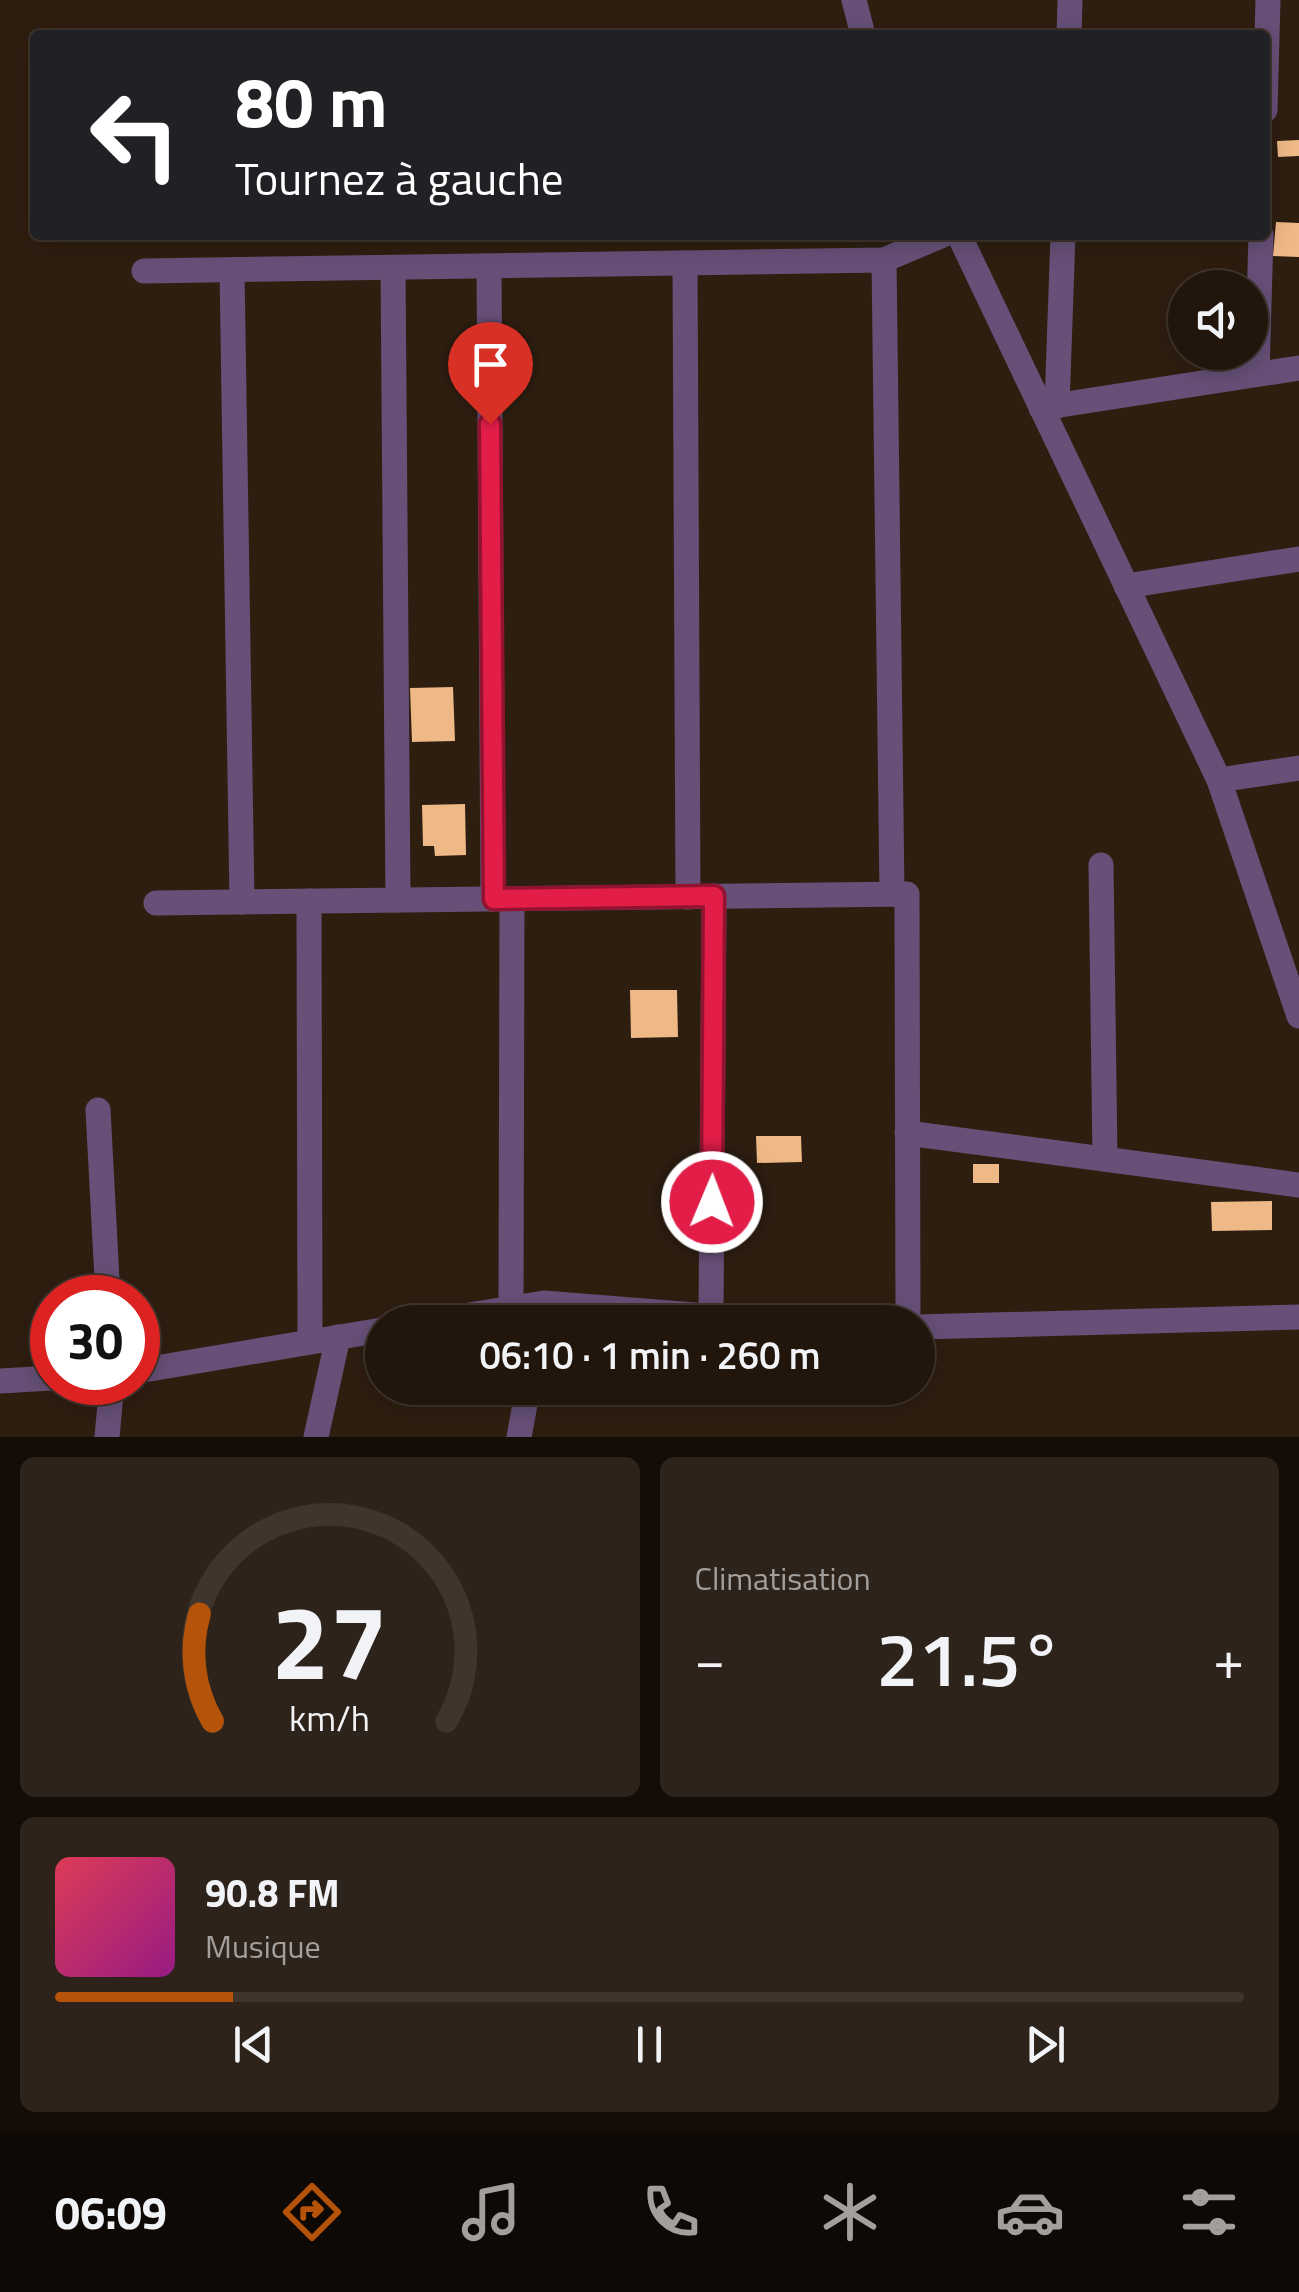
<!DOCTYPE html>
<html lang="fr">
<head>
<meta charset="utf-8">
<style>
  body { margin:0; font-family:"Titillium Web",sans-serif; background:#2e231a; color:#f1f3f6; height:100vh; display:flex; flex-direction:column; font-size:38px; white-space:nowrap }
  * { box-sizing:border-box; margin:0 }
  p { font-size:32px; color:#a29f9d }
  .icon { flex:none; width:55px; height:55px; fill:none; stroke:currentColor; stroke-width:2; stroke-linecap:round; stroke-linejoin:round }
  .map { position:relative; height:1437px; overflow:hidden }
  .drawer { display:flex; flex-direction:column; gap:20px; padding:20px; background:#130c07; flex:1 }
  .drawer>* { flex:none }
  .hud { position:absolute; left:30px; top:30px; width:1240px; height:210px; border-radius:10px; box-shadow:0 5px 25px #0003,0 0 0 2px #3f352d; background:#202124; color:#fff; overflow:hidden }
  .buttons { position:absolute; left:1168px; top:270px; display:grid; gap:20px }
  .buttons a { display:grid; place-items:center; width:100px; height:100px; border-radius:50%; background:#22160c; box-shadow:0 5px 25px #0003,0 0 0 2px #3f352d; font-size:50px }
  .speed { position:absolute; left:30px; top:1275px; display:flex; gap:20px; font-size:50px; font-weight:700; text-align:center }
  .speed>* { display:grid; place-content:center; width:130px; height:130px; border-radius:50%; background:#22160c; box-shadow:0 5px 25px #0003,0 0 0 2px #3f352d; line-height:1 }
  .speed .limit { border:15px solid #d22; background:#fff; color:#111 }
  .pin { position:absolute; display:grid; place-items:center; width:85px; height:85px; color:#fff; margin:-102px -42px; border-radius:50% 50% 50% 0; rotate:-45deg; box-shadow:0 0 10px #0007 }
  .pin .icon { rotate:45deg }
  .me { position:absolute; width:110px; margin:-55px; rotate:1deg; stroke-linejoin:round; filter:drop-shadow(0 0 8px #0008) }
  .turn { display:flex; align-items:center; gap:35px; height:210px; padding:0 40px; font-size:45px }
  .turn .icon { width:130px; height:130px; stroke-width:2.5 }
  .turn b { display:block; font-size:70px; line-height:85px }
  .big { font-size:75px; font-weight:600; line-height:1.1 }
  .drawer .tile { flex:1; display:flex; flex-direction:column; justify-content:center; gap:15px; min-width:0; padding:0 35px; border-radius:15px; background:#2e231a }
  .drawer .dial { align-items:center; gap:0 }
  .dial svg { height:260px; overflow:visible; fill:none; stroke:#3f352d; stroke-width:7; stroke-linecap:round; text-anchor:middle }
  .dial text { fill:#f1f3f6; stroke:none }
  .song { display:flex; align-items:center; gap:30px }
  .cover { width:120px; height:120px; border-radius:15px; background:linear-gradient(135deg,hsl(350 70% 55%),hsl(310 70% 35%)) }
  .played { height:10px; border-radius:5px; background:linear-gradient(90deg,#b45309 15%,#3f352d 15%) }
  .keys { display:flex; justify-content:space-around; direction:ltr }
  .heat { display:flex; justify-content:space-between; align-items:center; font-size:55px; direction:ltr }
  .drawer .tiles { flex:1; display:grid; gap:20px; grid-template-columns:1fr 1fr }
  .tile:last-child { grid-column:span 2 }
  .trip { position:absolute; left:365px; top:1305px; width:570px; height:100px; border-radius:50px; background:#22160c; box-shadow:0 5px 25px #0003,0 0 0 2px #3f352d; font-weight:600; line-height:100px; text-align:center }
  .menu { display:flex; height:160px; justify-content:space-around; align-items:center; background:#0e0905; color:#a29f9d }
  .menu .icon { width:70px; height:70px }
  .menu .active { color:#b45309 }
  .menu b { font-size:45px; color:#f1f3f6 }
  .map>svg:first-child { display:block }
  .building { fill:#efb887 }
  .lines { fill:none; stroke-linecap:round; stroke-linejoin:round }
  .minor { stroke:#675078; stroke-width:25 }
  .route-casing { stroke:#92132f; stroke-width:25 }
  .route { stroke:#e11d48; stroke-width:18 }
</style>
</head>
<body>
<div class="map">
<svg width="1299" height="1437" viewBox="0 0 1299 1437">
  <rect width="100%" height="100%" fill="#2e1e10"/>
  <!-- building -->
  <g class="building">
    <path d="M1299,140V156L1278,157L1277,141Z"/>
    <path d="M1276,222L1299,223V257L1273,256Z"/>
    <path d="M453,687L455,741L412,742L410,688Z"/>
    <path d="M465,804L466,855L435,856L434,846H423L422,805Z"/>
    <path d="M630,990H677L678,1037L631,1038Z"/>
    <path d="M756,1136H801L802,1162L757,1163Z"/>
    <rect x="973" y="1164" width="26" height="19"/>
    <path d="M1272,1201V1230L1212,1231L1211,1202Z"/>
  </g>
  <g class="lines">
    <!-- minor -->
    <g class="minor">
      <path d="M854,0L863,35"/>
      <path d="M1069,35L1070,0"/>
      <path d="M1265,110L1268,0"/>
      <path d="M959,235L1219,780L1299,1016"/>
      <path d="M884,260L892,894"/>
      <path d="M685,263L688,897"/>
      <path d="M489,266L493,899"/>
      <path d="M393,268L398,900"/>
      <path d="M232,270L242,902"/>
      <path d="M144,271L884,260L943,235"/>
      <path d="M1257,374L1261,235"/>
      <path d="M1057,406L1063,235"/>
      <path d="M1041,408L1299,368"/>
      <path d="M1126,586L1299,559"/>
      <path d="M1219,780L1299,768"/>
      <path d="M1101,865L1105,1159"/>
      <path d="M309,901L310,1342"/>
      <path d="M156,903L907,894L908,1322"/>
      <path d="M98,1110L108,1298"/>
      <path d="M907,1133L1299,1185"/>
      <path d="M511,1308L512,899"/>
      <path d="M711,1316L714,896"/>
      <path d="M426,1322L544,1303L784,1322"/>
      <path d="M918,1327L1299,1317"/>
      <path d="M138,1371L382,1330"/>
      <path d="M0,1381L52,1378"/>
      <path d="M107,1437L112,1382"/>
      <path d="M316,1437L338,1337"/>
      <path d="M519,1437L528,1388"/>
    </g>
  </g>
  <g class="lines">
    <!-- route casing -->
    <g class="route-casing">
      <path id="route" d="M490,424L494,899L714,896L712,1202"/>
    </g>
    <!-- route -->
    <use href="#route" class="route"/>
  </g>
</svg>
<div class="buttons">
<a><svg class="icon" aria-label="sound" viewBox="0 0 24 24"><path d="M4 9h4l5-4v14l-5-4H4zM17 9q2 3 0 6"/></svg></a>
</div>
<div class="speed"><div class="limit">30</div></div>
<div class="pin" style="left:490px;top:424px;background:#d93025"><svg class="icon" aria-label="arrive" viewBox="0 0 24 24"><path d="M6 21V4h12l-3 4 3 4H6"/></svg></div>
<svg class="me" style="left:712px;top:1202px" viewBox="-20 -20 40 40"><circle r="17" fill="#e11d48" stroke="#fff" stroke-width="3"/><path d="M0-11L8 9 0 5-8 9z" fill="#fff"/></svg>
<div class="trip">06:10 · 1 min · 260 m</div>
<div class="hud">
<div class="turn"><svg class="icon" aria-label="left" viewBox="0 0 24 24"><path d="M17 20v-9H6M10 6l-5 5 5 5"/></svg><div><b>80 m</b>Tournez à gauche</div></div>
</div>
</div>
<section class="drawer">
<div class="tiles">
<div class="tile dial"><svg viewBox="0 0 100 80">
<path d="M14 69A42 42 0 1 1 86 69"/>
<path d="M14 69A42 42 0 0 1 10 36" stroke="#b45309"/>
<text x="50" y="56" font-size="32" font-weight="700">27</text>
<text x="50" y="72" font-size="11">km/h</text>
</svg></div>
<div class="tile"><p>Climatisation</p>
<div class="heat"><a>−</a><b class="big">21.5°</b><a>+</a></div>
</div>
<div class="tile">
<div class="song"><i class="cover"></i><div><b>90.8 FM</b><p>Musique</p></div></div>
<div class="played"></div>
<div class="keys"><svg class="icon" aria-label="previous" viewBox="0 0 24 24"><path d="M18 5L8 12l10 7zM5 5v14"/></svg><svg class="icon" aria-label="pause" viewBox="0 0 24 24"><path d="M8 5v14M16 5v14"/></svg><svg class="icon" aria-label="next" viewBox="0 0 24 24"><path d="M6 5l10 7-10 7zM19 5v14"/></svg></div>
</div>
</div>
</section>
<nav class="menu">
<b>06:09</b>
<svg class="icon active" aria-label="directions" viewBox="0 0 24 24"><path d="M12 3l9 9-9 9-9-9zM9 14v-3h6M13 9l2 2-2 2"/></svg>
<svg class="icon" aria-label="music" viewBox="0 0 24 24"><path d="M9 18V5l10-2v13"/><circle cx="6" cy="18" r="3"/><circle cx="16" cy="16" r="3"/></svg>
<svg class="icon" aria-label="phone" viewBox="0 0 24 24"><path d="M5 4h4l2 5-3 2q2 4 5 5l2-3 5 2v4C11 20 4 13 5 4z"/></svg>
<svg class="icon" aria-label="climate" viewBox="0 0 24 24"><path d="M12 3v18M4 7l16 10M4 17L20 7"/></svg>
<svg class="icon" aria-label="car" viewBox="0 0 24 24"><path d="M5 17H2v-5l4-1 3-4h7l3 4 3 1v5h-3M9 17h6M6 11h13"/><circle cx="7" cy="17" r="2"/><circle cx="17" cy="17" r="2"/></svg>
<svg class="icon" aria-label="filters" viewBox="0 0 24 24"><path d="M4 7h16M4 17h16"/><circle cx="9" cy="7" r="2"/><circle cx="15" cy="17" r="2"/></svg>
</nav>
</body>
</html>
